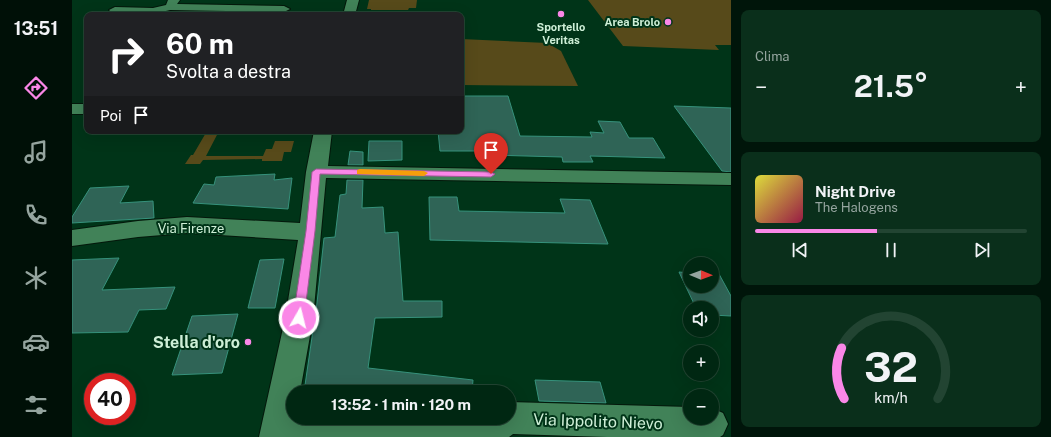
<!DOCTYPE html>
<html lang="it">
<head>
<meta charset="utf-8">
<style>
  body { margin:0; font-family:"Public Sans",sans-serif; background:#0a2f1b; color:#f1f3f6; height:100vh; display:flex; flex-direction:column; font-size:15px; white-space:nowrap }
  * { box-sizing:border-box; margin:0 }
  p { font-size:13px; color:#95a59f }
  .icon { flex:none; width:22px; height:22px; fill:none; stroke:currentColor; stroke-width:2; stroke-linecap:round; stroke-linejoin:round }
  .map { position:relative; flex:1; overflow:hidden }
  .side { display:flex; flex-direction:column; gap:10px; padding:10px; background:#00150a; width:320px }
  .side>* { flex:none }
  .top-card { position:absolute; left:12px; top:12px; width:380px; height:122px; border-radius:8px; box-shadow:0 4px 16px #0002,0 0 0 1px #224432; background:#202124; color:#fff; overflow:hidden }
  .needle { width:26px; rotate:91deg }
  .controls { position:absolute; left:611px; top:257px; display:grid; gap:8px }
  .controls a { display:grid; place-items:center; width:36px; height:36px; border-radius:50%; background:#002712; box-shadow:0 4px 16px #0002,0 0 0 1px #224432; font-size:20px }
  .speed { position:absolute; left:12px; top:373px; display:flex; gap:8px; font-size:20px; font-weight:700; text-align:center }
  .speed>* { display:grid; place-content:center; width:52px; height:52px; border-radius:50%; background:#002712; box-shadow:0 4px 16px #0002,0 0 0 1px #224432; line-height:1 }
  .speed .limit { border:6px solid #d22; background:#fff; color:#111 }
  .pin { position:absolute; display:grid; place-items:center; width:34px; height:34px; color:#fff; margin:-41px -17px; border-radius:50% 50% 50% 0; rotate:-45deg; box-shadow:0 0 4px #0007 }
  .pin .icon { rotate:45deg }
  .me { position:absolute; width:44px; margin:-22px; rotate:8deg; stroke-linejoin:round; filter:drop-shadow(0 0 3px #0008) }
  .turn { display:flex; align-items:center; gap:14px; height:84px; padding:0 16px; font-size:18px }
  .turn .icon { width:52px; height:52px; stroke-width:2.5 }
  .turn b { display:block; font-size:28px; line-height:34px }
  .then { display:flex; align-items:center; height:38px; padding:0 16px; background:#0003; gap:8px; font-size:15px }
  .big { font-size:30px; font-weight:700; line-height:1.1 }
  .side .tile { flex:1; display:flex; flex-direction:column; justify-content:center; gap:6px; min-width:0; padding:0 14px; border-radius:8px; background:#0a2f1b }
  .side .dial { align-items:center; gap:0 }
  .dial svg { height:104px; overflow:visible; fill:none; stroke:#224432; stroke-width:7; stroke-linecap:round; text-anchor:middle }
  .dial text { fill:#f1f3f6; stroke:none }
  .song { display:flex; align-items:center; gap:12px }
  .cover { width:48px; height:48px; border-radius:6px; background:linear-gradient(135deg,hsl(60 70% 55%),hsl(340 70% 35%)) }
  .played { height:4px; border-radius:2px; background:linear-gradient(90deg,#fa87e7 45%,#224432 45%) }
  .keys { display:flex; justify-content:space-around; direction:ltr }
  .heat { display:flex; justify-content:space-between; align-items:center; font-size:22px; direction:ltr }
  .trip { position:absolute; left:214px; top:385px; width:230px; height:40px; border-radius:20px; background:#002712; box-shadow:0 4px 16px #0002,0 0 0 1px #224432; font-weight:700; line-height:40px; text-align:center }
  main { display:flex; flex:1; min-height:0 }
  .dock { display:flex; flex-direction:column; width:72px; justify-content:space-around; align-items:center; background:#001007; color:#95a59f }
  .dock .icon { width:28px; height:28px }
  .dock .current { color:#fa87e7 }
  .dock b { font-size:18px; color:#f1f3f6 }
  .map>svg:first-child { display:block }
  .green { fill:#574a1a }
  .building { fill:#2f6456; stroke:#36927c }
  .lines { fill:none; stroke-linecap:round; stroke-linejoin:round }
  .minor-casing { stroke:#04180b; stroke-width:2 }
  .minor { fill:#418258; fill-rule:evenodd }
  .route { fill:#fa87e7; stroke:#a25896 }
  .slow { fill:#f59e0b }
  .poi-dot { fill:#fa87e7; stroke:#003418; stroke-width:1.5 }
  .labels { text-anchor:middle; stroke-width:4; stroke-linejoin:round; paint-order:stroke }
  .far-poi-label { font-size:11px; font-weight:bold; fill:#ceefd7; stroke:#003418; text-anchor:end }
  .street-label { font-size:13px; fill:#ceefd7; stroke:#003418 }
  .near-poi-label { font-size:16px; font-weight:bold; fill:#ceefd7; stroke:#003418; text-anchor:end }
  .near-street-label { font-size:16px; fill:#ceefd7; stroke:#003418 }
</style>
</head>
<body>
<main>
<nav class="dock">
<b>13:51</b>
<svg class="icon current" aria-label="directions" viewBox="0 0 24 24"><path d="M12 3l9 9-9 9-9-9zM9 14v-3h6M13 9l2 2-2 2"/></svg>
<svg class="icon" aria-label="music" viewBox="0 0 24 24"><path d="M9 18V5l10-2v13"/><circle cx="6" cy="18" r="3"/><circle cx="16" cy="16" r="3"/></svg>
<svg class="icon" aria-label="phone" viewBox="0 0 24 24"><path d="M5 4h4l2 5-3 2q2 4 5 5l2-3 5 2v4C11 20 4 13 5 4z"/></svg>
<svg class="icon" aria-label="climate" viewBox="0 0 24 24"><path d="M12 3v18M4 7l16 10M4 17L20 7"/></svg>
<svg class="icon" aria-label="car" viewBox="0 0 24 24"><path d="M5 17H2v-5l4-1 3-4h7l3 4 3 1v5h-3M9 17h6M6 11h13"/><circle cx="7" cy="17" r="2"/><circle cx="17" cy="17" r="2"/></svg>
<svg class="icon" aria-label="filters" viewBox="0 0 24 24"><path d="M4 7h16M4 17h16"/><circle cx="9" cy="7" r="2"/><circle cx="15" cy="17" r="2"/></svg>
</nav>
<div class="map">
<svg width="659" height="437" viewBox="0 0 659 437">
  <rect width="100%" height="100%" fill="#003418"/>
  <!-- green -->
  <g class="green">
    <path d="M297,0H345L344,8H337L336,10H299V9H295Z"/>
    <path d="M516,0H659V45H643L647,50L551,46Z"/>
    <path d="M389,39L475,43L489,51L506,86L389,85Z"/>
    <path d="M135,131H167L166,133H146L134,156H191L194,149H200L203,141H222L219,152H212L210,161H190V159L131,160L128,164H113L119,155H121Z"/>
  </g>
  <!-- building -->
  <g class="building">
    <path d="M389,96H436L448,136L520,137L518,132L532,133L526,121L548,122L557,138H581L593,158L518,156L521,162H491L490,157L417,155L416,151H368L366,131H389Z"/>
    <path d="M602,106L659,108V172L650,171Z"/>
    <path d="M297,141H330V160L296,161Z"/>
    <path d="M278,151L291,152V165H276Z"/>
    <path d="M203,174L202,180L220,178L216,209L121,203L132,184L142,185L144,177Z"/>
    <path d="M275,180H291L290,208L311,207L313,233L326,232L331,301H370V317L303,318L296,368L401,380L400,392H232L245,303L252,238L263,237L268,195L274,194Z"/>
    <path d="M57,186L48,203L81,201L82,218L0,223V217L18,188Z"/>
    <path d="M357,197H385L387,211L493,213L488,199L518,200L536,244L358,240Z"/>
    <path d="M47,258L30,290L103,287L94,309L67,310L56,332L0,333V260Z"/>
    <path d="M212,259L203,308H176L188,260Z"/>
    <path d="M607,272L618,273V286H640V274H647L659,296V316L640,315V308H624Z"/>
    <path d="M166,314L150,373L100,375L120,316Z"/>
    <path d="M463,380L528,382L534,403L467,401Z"/>
  </g>
  <g class="lines">
    <!-- minor casing -->
    <g class="minor-casing">
      <g id="minor">
        <path d="M96,0H108L105,4L212,6L218,9L212,12L98,10C87,13 44,19 37,10L43,7L81,8L94,5Z"/>
        <path d="M275,0H287L283,15H271Z"/>
        <rect x="0" y="104" width="15" height="10"/>
        <path d="M242,131H260L256,166L659,173V185L254,178L241,319L228,392H221V418H383L407,420L410,418H437V402L618,407V418H640V408L651,413L656,424L651,435L648,437H535L441,434L437,437H187L213,319L226,240L115,233L66,237L0,246V230L66,221L115,217L228,223L234,172Z"/>
      </g>
    </g>
    <!-- minor -->
    <use href="#minor" class="minor"/>
  </g>
  <!-- route -->
  <path class="route" d="M244,169L419,172L423,174L419,177L248,174L243,231L232,318L231,322L227,323L223,322L221,318L234,231L240,172Z"/>
  <!-- slow -->
  <path class="slow" d="M288,169L352,171L356,173L352,176L285,174V170Z"/>
  <!-- markers -->
  <g class="poi-dot">
    <circle cx="489" cy="14" r="4"/>
    <circle cx="596" cy="22" r="4"/>
    <circle cx="176" cy="342" r="4"/>
  </g>
  <g class="labels">
    <!-- far-poi labels -->
    <g class="far-poi-label">
      <text x="588" y="26">Area Brolo</text>
      <text x="489" y="31" text-anchor="middle">Sportello<tspan x="489" dy="13">Veritas</tspan></text>
    </g>
    <!-- street labels -->
    <g class="street-label">
      <text x="119" y="233">Via Firenze</text>
    </g>
    <!-- near-poi labels -->
    <g class="near-poi-label">
      <text x="168" y="348">Stella d'oro</text>
    </g>
    <!-- near-street labels -->
    <g class="near-street-label">
      <text transform="translate(526 421) rotate(2)" y="6">Via Ippolito Nievo</text>
    </g>
  </g>
</svg>
<div class="controls">
<a><svg class="needle" viewBox="-14 -14 28 28"><path d="M0-13l5 13h-10z" fill="#e53935"/><path d="M0 13l5-13h-10z" fill="#95a59f"/></svg></a>
<a><svg class="icon" aria-label="sound" viewBox="0 0 24 24"><path d="M4 9h4l5-4v14l-5-4H4zM17 9q2 3 0 6"/></svg></a>
<a>+</a>
<a>−</a>
</div>
<div class="speed"><div class="limit">40</div></div>
<div class="pin" style="left:419px;top:174px;background:#d93025"><svg class="icon" aria-label="arrive" viewBox="0 0 24 24"><path d="M6 21V4h12l-3 4 3 4H6"/></svg></div>
<svg class="me" style="left:227px;top:318px" viewBox="-20 -20 40 40"><circle r="17" fill="#fa87e7" stroke="#fff" stroke-width="3"/><path d="M0-11L8 9 0 5-8 9z" fill="#fff"/></svg>
<div class="trip">13:52 · 1 min · 120 m</div>
<div class="top-card">
<div class="turn"><svg class="icon" aria-label="right" viewBox="0 0 24 24"><path d="M7 20v-9h11M14 6l5 5-5 5"/></svg><div><b>60 m</b>Svolta a destra</div></div>
<div class="then">Poi<svg class="icon" aria-label="arrive" viewBox="0 0 24 24"><path d="M6 21V4h12l-3 4 3 4H6"/></svg></div>
</div>
</div>
<section class="side">
<div class="tile"><p>Clima</p>
<div class="heat"><a>−</a><b class="big">21.5°</b><a>+</a></div>
</div>
<div class="tile">
<div class="song"><i class="cover"></i><div><b>Night Drive</b><p>The Halogens</p></div></div>
<div class="played"></div>
<div class="keys"><svg class="icon" aria-label="previous" viewBox="0 0 24 24"><path d="M18 5L8 12l10 7zM5 5v14"/></svg><svg class="icon" aria-label="pause" viewBox="0 0 24 24"><path d="M8 5v14M16 5v14"/></svg><svg class="icon" aria-label="next" viewBox="0 0 24 24"><path d="M6 5l10 7-10 7zM19 5v14"/></svg></div>
</div>
<div class="tile dial"><svg viewBox="0 0 100 80">
<path d="M14 69A42 42 0 1 1 86 69"/>
<path d="M14 69A42 42 0 0 1 12 30" stroke="#fa87e7"/>
<text x="50" y="56" font-size="32" font-weight="700">32</text>
<text x="50" y="72" font-size="11">km/h</text>
</svg></div>
</section>
</main>
</body>
</html>
